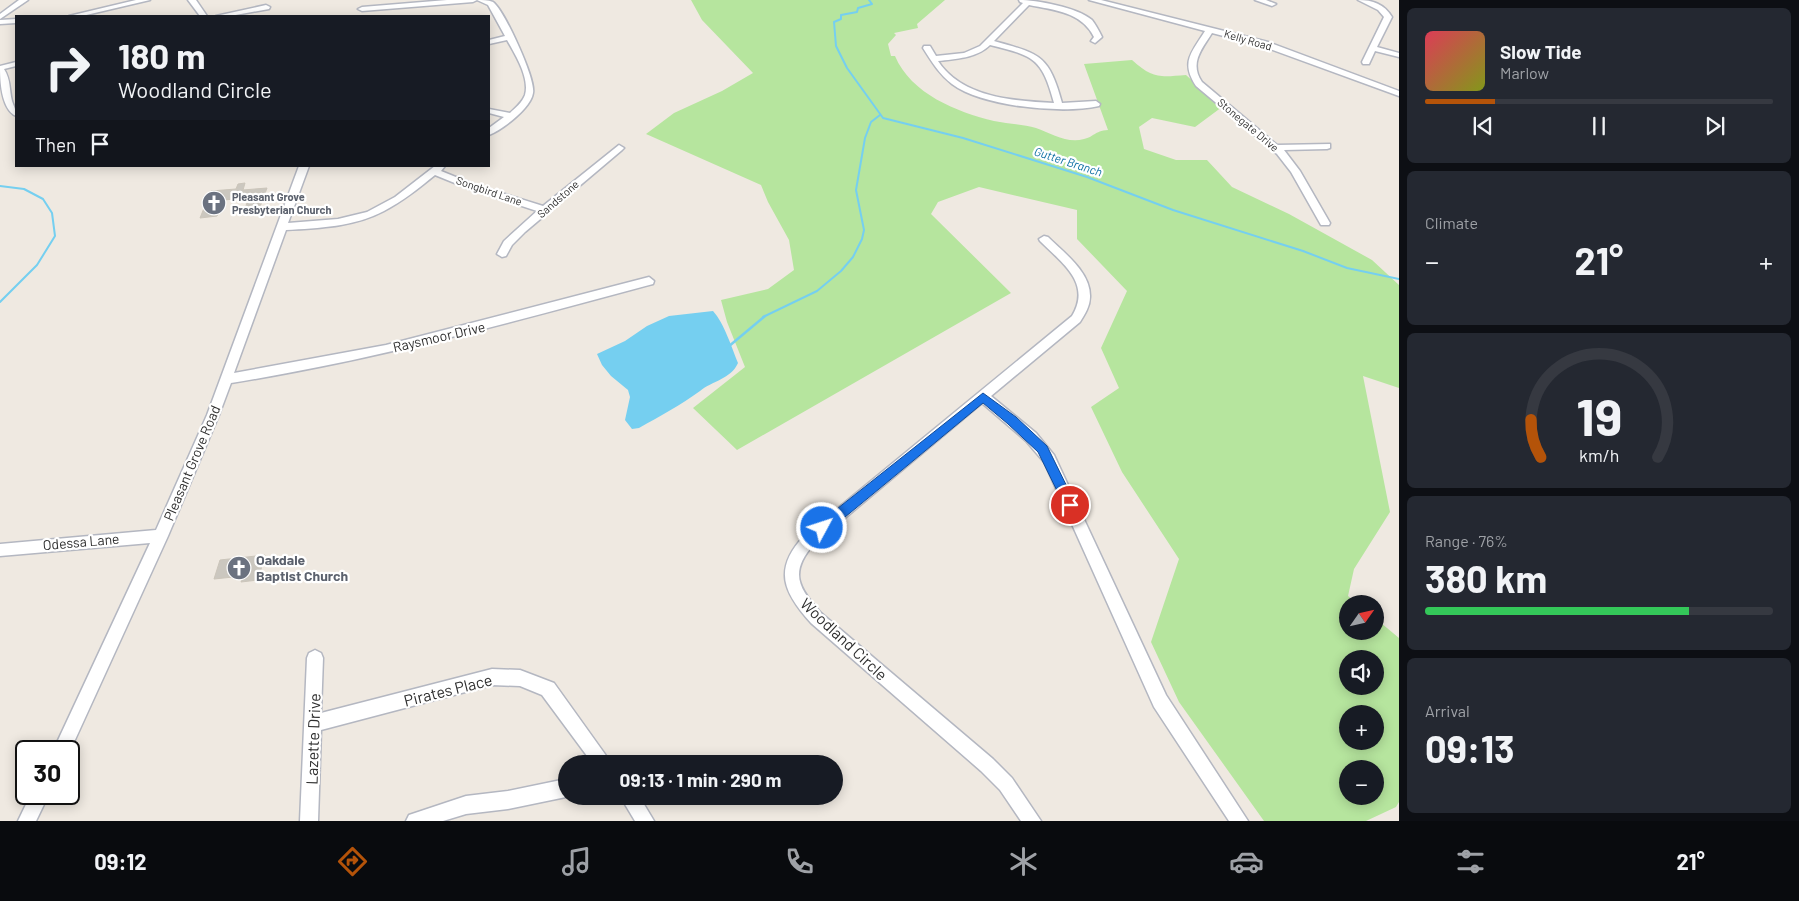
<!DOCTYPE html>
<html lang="en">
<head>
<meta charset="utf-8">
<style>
  body { margin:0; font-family:Barlow,sans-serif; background:#242831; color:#f1f3f6; height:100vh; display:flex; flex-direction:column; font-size:19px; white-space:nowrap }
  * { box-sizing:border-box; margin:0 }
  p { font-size:16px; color:#9ea1a6 }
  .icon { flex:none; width:28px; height:28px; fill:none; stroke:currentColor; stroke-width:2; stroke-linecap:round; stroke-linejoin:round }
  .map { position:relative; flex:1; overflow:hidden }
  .panel { display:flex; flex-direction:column; gap:8px; padding:8px; background:#0d0f14; width:400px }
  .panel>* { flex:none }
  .hud { position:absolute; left:15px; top:15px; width:475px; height:152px; border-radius:0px; box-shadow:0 2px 12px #0003; background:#171b24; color:#f1f3f6; overflow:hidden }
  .needle { width:32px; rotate:56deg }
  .fabs { position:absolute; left:1339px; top:595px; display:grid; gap:10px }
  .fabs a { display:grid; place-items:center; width:45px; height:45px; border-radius:50%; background:#171b24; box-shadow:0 2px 12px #0003; font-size:25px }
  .speed { position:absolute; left:15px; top:740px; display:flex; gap:10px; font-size:25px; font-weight:700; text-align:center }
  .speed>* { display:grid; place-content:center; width:65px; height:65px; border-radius:50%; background:#171b24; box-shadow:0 2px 12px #0003; line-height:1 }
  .speed .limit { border:2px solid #111; border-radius:8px; background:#fff; color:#111 }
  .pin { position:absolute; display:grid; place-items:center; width:42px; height:42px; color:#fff; margin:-21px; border:2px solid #fff; border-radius:50%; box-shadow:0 1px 5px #0007 }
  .me { position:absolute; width:55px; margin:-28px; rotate:50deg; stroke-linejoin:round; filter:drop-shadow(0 0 4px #0008) }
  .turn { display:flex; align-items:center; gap:18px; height:105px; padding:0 20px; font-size:22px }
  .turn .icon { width:65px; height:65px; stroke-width:2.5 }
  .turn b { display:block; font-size:35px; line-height:42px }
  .then { display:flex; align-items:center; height:48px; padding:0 20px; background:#0003; gap:10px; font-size:19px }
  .big { font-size:38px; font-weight:700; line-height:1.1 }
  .panel .widget { flex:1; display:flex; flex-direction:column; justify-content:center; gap:8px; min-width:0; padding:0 18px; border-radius:8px; background:#242831 }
  .panel .dial { align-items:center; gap:0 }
  .dial svg { height:130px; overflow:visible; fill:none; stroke:#363941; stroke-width:7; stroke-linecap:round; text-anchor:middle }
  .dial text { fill:#f1f3f6; stroke:none }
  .song { display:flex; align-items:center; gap:15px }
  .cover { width:60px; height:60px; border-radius:8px; background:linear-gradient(135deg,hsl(350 70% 55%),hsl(70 70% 35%)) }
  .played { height:5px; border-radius:2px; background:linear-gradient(90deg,#b45309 20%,#363941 20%) }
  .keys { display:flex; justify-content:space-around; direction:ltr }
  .heat { display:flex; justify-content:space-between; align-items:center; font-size:28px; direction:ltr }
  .charge { height:8px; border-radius:4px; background:linear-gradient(90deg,#34c759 76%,#363941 0) }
  .trip { position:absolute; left:558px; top:755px; width:285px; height:50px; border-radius:25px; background:#171b24; box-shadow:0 2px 12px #0003; font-weight:700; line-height:50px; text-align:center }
  .tab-bar { display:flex; height:80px; justify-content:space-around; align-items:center; background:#090b0e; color:#9ea1a6 }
  .tab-bar .icon { width:35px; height:35px }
  .tab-bar .active { color:#b45309 }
  .tab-bar b { font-size:22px; color:#f1f3f6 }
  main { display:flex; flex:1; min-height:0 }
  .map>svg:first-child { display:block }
  .green { fill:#b6e59e; fill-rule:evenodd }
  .water { fill:#75cff0 }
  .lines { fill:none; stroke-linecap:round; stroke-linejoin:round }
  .stream-far1 { stroke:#75cff0; stroke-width:2 }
  .stream { stroke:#75cff0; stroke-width:2.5 }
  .building { fill:#cbc7bf; stroke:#cbc5ba }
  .minor-casing { stroke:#b4b7c1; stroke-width:3 }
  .minor { fill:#fff; fill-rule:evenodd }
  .route { fill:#1a73e8; stroke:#114b97 }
  .labels { text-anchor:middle; stroke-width:4.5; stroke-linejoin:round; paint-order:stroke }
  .far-street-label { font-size:11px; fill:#2e2e2e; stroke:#fff }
  .far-worship-label { font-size:11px; font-weight:bold; fill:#5b616d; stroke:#fff; text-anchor:start }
  .far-water-label { font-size:12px; font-style:italic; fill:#0d6fa3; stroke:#fff }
  .street-label { font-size:14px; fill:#2e2e2e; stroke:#fff }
  .worship-label { font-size:14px; font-weight:bold; fill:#5b616d; stroke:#fff; text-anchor:start }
  .near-street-label { font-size:16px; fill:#2e2e2e; stroke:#fff }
</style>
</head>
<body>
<main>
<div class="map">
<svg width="1399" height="821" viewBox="0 0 1399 821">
  <rect width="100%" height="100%" fill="#efe9e1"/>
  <!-- green -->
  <path class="green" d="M691,0H945L917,24L918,28L894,33L896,35L888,44L891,56H895C911,94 957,112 994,121C1008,124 1023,124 1036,128C1051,133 1067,144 1084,139C1094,137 1094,131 1108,130L1084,64L1132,60C1153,79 1160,77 1186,75L1222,107L1195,127L1152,118L1139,127L1144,149L1176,160H1207L1232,187L1289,214L1372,260L1399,285V388L1363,376L1390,512L1354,569L1348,596L1358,604H1348V631H1375V618L1399,638V802L1396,807L1366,821H1264L1179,702L1151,642L1179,559L1122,472L1091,407L1119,388L1101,348L1127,291L1077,239V210L979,187L938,202L931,214L1011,293L737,450L693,408L745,367L727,322L721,300L768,289L794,270L789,240L768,202L761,185L646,134L674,113L722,91L753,73L702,20ZM1348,659H1375V686H1348ZM1348,714H1375V741H1348ZM1348,769H1375V796H1348Z"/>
  <!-- water -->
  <path class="water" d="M713,311C724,323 732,348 738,363C731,379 712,381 700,391C681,405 660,416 639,428L632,429L625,420L630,397L628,390L611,376L602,365L597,354L625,341L647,326L669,316Z"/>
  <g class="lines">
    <!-- stream-far1 -->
    <g class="stream-far1">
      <path d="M869,0L872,4L858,8L857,12L841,15V19L834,22L836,46L847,68L883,118L963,138L1087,177L1173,210L1303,251L1347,268L1399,279"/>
      <path d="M0,186L24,189L43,199L52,213L55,236L37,265L0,302"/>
      <path d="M763,317L817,291L841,271L853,257L862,239L864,230L856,190L865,138L871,122L880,115"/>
    </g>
    <!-- stream -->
    <path class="stream" d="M728,347L765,316"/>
  </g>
  <!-- building -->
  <g class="building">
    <path d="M245,183L243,190L267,188L260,207L245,208L249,198L223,200L217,216L200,218L211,191L236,189L238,184Z"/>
    <path d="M265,555L258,580L241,582L243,576L214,579L220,560Z"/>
  </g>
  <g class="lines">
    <!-- minor casing -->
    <g class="minor-casing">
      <g id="minor">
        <path d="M19,0H28L0,19V14Z"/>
        <path d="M136,0H150L82,16H69Z"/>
        <path d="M188,0H196L207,16H200Z"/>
        <path d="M447,0H477L473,2L362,11L358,9L362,7Z"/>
        <path d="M477,0C482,0 488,0 493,2C504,10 536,79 533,93C531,108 502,130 489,135V128L504,117L489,113V109L510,113C515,108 522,103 525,95C530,78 515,54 507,40L489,44V40L505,36L488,5Z"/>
        <path d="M1019,0C1036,0 1077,7 1092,20C1096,25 1099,31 1102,37L1095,43L1091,41L1094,37C1082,12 1054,10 1029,5L994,41C1040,54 1049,55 1062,103L1096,101L1100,104L1099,106C1062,114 983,107 952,84C939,74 932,62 923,48L924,46H930L936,56L964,53L980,46L1023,3L1020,2ZM990,45C1034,56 1042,58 1054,103C1015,101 962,98 938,61C956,59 977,58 990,45Z"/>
        <path d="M1089,0H1101L1268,42L1399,91V96L1262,46L1212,33C1202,49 1189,63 1202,82L1277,145L1330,144V148L1327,149L1284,150L1300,171L1330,223L1329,225H1321L1291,172L1277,154L1196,86C1180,62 1192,52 1205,31Z"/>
        <path d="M1255,0H1266L1276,4L1272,6Z"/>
        <path d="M1358,0C1373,0 1384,4 1392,17L1377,47L1399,53V57L1375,51L1369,64H1363L1362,62L1384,17L1378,10Z"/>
        <path d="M266,5L270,7L269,9L230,16H216Z"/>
        <path d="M16,19V23L0,24V20Z"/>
        <path d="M16,62V66L4,69C11,80 9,89 12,101C14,107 16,109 16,116C1,109 0,80 0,66Z"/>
        <path d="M619,145L624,148L622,150L525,232L512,245L506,256L502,257L497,254L504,241L537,211L467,188L435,175C419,188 403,201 384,211C354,227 319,228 286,230L234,373L386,345L649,277L654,281L653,284C513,322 374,360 231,383L219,415L168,536L69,753V751H53L150,543L0,556V544L156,530L207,415L299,166H309L288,223L338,219L367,212L395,197L435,166H445L441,171L473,184L543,206Z"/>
        <path d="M1044,236L1048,237C1063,252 1091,272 1090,297C1090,306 1085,314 1080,322L991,396L1036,433L1054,455L1166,695L1248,821H1229L1154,707L1044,462L1026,441L982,403L814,544C789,572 798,588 821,613L993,759L1012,778L1041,821H1021L1000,790L981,771L811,623C783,592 773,569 804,536L1072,316C1092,283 1062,263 1040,241L1039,239Z"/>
        <path d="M315,650L321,653L323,658L321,713L492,669L520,670L554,683L612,764H593L542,695L520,686L492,685L321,730L318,821H300L307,658L309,653Z"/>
        <path d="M566,779V797L508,809L466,814L443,821H406L409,815L466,796L508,791Z"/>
        <path d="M31,794H49L36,821H18Z"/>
        <path d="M620,796H639L654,821H635Z"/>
      </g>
    </g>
    <!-- minor -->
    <use href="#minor" class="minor"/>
  </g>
  <!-- route -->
  <path class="route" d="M983,393L1016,417L1047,446L1076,505L1074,509L1070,511L1066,509L1038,452L1008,424L983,403L827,532L822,534L818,532L816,528L818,524Z"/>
  <!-- icons -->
  <defs>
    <g id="church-disc" transform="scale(1.25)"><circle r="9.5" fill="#6b7280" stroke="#fff"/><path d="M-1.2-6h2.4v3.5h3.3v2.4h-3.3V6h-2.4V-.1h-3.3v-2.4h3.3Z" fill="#fff"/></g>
  </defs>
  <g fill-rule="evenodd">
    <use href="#church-disc" x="214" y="203"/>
    <use href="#church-disc" x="239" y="568"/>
  </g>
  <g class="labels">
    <!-- far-street labels -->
    <g class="far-street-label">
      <text transform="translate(1248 40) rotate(16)" y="4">Kelly Road</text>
      <text transform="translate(1248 125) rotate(40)" y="4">Stonegate Drive</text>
      <text transform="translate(489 191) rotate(19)" y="4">Songbird Lane</text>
      <text transform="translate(558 199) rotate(-41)" y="4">Sandstone</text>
    </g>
    <!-- far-worship labels -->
    <g class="far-worship-label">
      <text x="232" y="201">Pleasant Grove<tspan x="232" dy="13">Presbyterian Church</tspan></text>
    </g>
    <!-- far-water labels -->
    <g class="far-water-label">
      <text transform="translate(1068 162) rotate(18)" y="4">Gutter Branch</text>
    </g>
    <!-- street labels -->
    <g class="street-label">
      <text transform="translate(439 337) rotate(-13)" y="5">Raysmoor Drive</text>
      <text transform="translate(192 463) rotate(-67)" y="5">Pleasant Grove Road</text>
      <text transform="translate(81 542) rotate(-5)" y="5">Odessa Lane</text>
    </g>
    <!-- worship labels -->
    <g class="worship-label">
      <text x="256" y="565">Oakdale<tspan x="256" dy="16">Baptist Church</tspan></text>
    </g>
    <!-- near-street labels -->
    <g class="near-street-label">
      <text transform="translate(844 639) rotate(43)" y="6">Woodland Circle</text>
      <text transform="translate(448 690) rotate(-14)" y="6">Pirates Place</text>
      <text transform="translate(313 739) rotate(-88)" y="6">Lazette Drive</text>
    </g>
  </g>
</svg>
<div class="fabs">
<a><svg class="needle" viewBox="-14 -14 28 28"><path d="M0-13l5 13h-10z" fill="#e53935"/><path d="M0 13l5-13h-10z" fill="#9ea1a6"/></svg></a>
<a><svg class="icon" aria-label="sound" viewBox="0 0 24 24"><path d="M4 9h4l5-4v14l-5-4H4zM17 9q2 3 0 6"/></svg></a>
<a>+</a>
<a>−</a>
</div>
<div class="speed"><div class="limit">30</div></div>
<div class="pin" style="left:1070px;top:505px;background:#d93025"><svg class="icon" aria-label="arrive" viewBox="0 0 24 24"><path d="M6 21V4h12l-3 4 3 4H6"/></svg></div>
<svg class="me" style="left:822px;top:528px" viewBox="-20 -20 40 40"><circle r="17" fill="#1a73e8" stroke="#fff" stroke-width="3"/><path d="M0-11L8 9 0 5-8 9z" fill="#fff"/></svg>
<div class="trip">09:13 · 1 min · 290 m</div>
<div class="hud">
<div class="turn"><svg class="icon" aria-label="right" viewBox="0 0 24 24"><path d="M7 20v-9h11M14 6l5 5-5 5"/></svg><div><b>180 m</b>Woodland Circle</div></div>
<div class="then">Then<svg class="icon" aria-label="arrive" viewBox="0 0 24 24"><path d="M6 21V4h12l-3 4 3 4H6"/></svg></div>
</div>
</div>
<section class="panel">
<div class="widget">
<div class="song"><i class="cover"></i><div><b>Slow Tide</b><p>Marlow</p></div></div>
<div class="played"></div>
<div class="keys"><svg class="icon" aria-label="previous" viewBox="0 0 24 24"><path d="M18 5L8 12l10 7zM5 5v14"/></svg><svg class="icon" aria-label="pause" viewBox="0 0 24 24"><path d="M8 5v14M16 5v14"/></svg><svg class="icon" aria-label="next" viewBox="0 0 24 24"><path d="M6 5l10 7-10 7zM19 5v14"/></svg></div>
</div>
<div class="widget"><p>Climate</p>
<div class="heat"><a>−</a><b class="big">21°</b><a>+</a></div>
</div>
<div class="widget dial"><svg viewBox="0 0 100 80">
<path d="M14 69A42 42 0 1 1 86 69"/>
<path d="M14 69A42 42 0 0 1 8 46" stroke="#b45309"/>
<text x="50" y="56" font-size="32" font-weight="700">19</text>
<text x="50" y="72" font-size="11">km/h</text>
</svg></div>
<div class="widget"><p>Range · 76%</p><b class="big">380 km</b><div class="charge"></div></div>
<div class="widget"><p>Arrival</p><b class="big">09:13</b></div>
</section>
</main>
<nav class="tab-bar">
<b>09:12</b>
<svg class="icon active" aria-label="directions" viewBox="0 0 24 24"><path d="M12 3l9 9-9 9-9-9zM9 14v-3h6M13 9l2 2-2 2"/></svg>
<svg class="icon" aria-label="music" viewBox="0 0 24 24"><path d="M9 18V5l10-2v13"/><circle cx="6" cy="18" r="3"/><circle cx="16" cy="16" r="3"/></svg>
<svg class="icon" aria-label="phone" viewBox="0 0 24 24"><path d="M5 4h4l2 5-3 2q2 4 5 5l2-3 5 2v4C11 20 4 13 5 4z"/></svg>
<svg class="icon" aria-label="climate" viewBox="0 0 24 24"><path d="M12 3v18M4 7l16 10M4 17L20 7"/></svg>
<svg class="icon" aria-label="car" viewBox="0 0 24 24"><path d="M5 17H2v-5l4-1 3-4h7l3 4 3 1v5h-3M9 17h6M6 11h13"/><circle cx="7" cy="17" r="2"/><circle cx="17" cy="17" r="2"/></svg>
<svg class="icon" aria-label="filters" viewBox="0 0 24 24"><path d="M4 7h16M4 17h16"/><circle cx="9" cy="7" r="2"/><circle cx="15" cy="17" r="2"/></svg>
<b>21°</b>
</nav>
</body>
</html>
